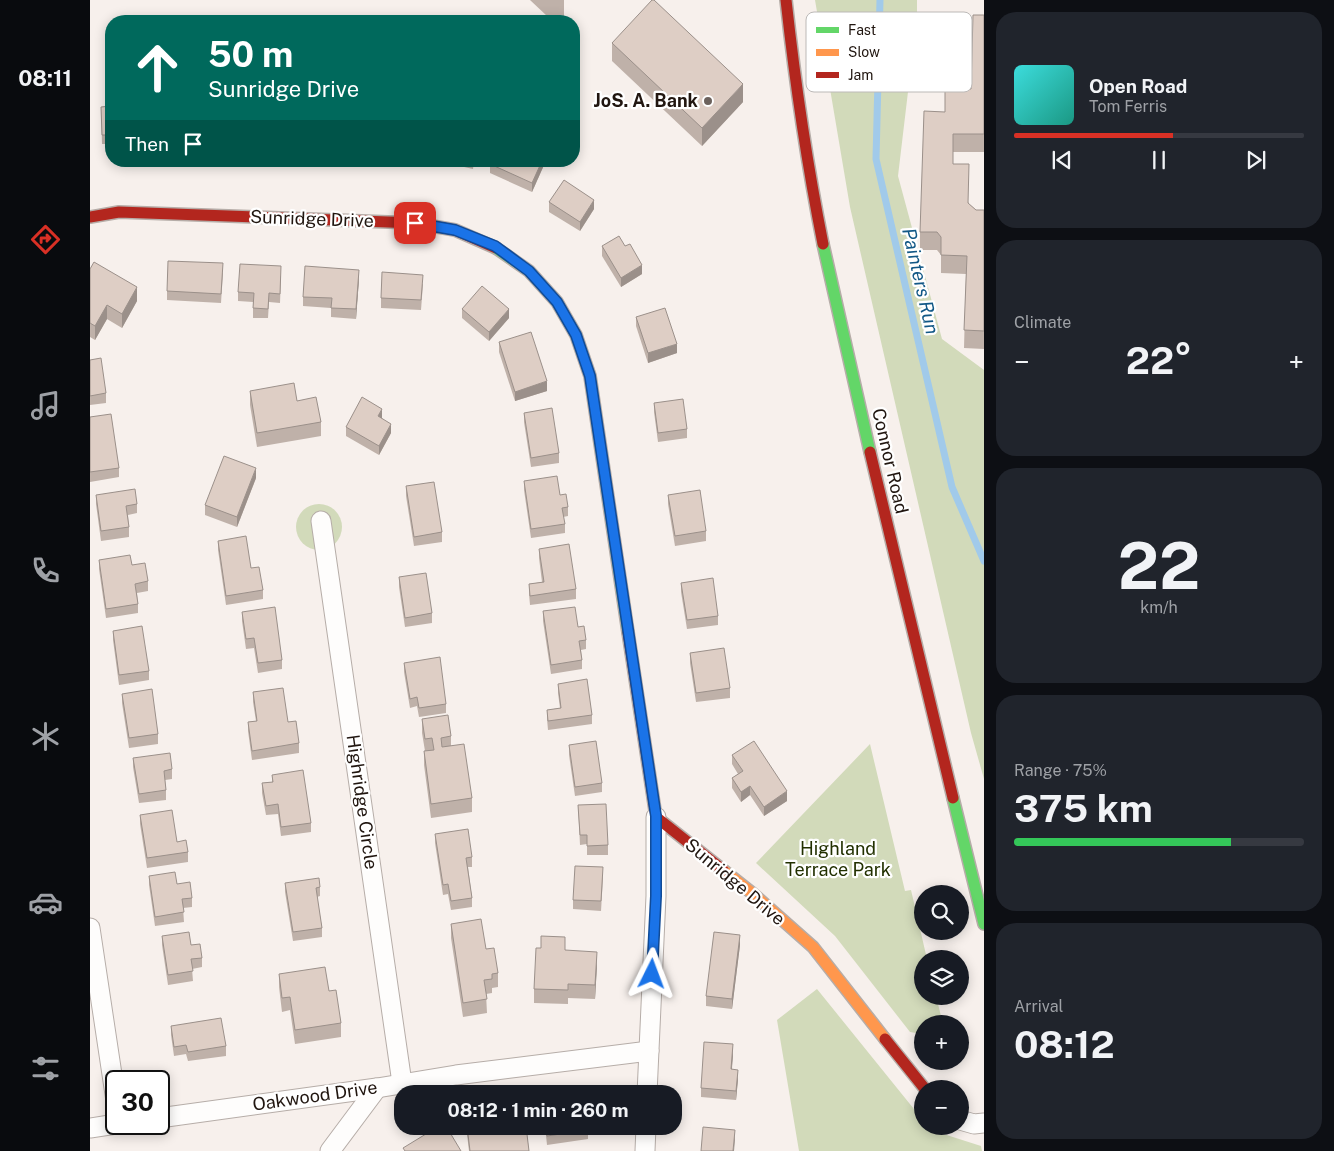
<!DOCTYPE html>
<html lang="en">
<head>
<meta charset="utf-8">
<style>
  body { margin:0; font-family:"Public Sans",sans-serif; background:#20242c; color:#f1f3f6; height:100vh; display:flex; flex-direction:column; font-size:19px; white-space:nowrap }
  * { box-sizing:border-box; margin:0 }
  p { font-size:16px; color:#9ea1a6 }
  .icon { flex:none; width:28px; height:28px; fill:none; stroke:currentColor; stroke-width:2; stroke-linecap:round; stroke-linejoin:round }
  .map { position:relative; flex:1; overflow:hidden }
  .drawer { display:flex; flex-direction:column; gap:12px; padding:12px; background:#0d0f14; width:350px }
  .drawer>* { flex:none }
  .top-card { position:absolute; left:15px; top:15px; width:475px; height:152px; border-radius:20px; box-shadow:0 2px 12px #0003; background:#00695c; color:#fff; overflow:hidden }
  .controls { position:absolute; left:824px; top:885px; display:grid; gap:10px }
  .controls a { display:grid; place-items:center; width:55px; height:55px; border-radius:50%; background:#171b24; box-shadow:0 2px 12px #0003; font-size:25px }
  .speed { position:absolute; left:15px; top:1070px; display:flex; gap:10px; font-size:25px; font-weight:700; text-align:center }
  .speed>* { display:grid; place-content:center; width:65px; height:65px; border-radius:50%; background:#171b24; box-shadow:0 2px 12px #0003; line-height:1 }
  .speed .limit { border:2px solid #111; border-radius:8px; background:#fff; color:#111 }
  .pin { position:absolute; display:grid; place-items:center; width:42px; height:42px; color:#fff; margin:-21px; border-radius:10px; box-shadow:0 2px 8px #0006 }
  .me { position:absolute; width:55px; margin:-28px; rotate:3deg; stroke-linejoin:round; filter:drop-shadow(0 0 4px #0008) }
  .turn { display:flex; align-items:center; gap:18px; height:105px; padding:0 20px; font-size:22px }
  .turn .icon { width:65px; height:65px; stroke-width:2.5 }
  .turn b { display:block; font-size:35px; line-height:42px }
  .then { display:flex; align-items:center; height:48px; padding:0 20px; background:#0003; gap:10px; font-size:19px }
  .big { font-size:38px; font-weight:700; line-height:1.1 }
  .drawer .tile { flex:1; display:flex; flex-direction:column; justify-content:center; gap:8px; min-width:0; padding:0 18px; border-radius:20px; background:#20242c }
  .drawer .dial { align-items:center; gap:0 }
  .dial b { font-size:65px; line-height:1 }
  .song { display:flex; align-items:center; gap:15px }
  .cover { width:60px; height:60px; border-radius:8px; background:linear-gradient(135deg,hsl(180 70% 55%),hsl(170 70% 35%)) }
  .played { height:5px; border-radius:2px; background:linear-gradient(90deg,#d93025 55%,#363941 55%) }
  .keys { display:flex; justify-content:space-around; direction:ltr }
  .heat { display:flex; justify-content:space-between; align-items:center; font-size:28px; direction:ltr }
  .charge { height:8px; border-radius:4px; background:linear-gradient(90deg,#34c759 75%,#363941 0) }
  .trip { position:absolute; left:304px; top:1085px; width:288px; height:50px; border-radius:20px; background:#171b24; box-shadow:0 2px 12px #0003; font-weight:700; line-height:50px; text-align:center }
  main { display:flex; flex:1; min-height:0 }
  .tabs { display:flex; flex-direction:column; width:90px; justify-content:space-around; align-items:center; background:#090b0e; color:#9ea1a6 }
  .tabs .icon { width:35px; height:35px }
  .tabs .on { color:#d93025 }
  .tabs b { font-size:22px; color:#f1f3f6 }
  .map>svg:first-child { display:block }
  .green { fill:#d2daba }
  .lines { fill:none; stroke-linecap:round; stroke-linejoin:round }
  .stream { stroke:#a1caea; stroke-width:7 }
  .street-casing { stroke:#b6ada8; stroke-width:21 }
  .fast-casing { stroke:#b6ada8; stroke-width:14 }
  .slow-casing { stroke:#b6ada8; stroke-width:14 }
  .jam-casing { stroke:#b6ada8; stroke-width:14 }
  .street { stroke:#fefdfc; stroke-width:19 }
  .fast { stroke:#63d668; stroke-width:11 }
  .slow { stroke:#ff974d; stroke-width:11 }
  .jam { stroke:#b3261e; stroke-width:11 }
  .wall { fill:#bfb1a9 }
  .shaded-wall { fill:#9b908a }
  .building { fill:#decec5; stroke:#9b908a }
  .route-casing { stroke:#114b97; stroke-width:12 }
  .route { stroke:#1a73e8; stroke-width:9 }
  .poi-dot { fill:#6c625d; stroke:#fff; stroke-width:2 }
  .labels { text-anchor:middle; stroke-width:4.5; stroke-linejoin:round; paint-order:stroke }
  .poi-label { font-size:18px; font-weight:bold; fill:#211610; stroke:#fff; text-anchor:end }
  .street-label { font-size:18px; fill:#211610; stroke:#fff }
  .park-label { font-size:18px; fill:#223000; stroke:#fff }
  .water-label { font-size:19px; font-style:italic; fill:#125886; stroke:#fff }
  .key { fill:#fff; stroke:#bcb9b7; stroke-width:1 }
  .key-label { font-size:14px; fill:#211610 }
</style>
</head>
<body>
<main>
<nav class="tabs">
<b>08:11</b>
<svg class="icon on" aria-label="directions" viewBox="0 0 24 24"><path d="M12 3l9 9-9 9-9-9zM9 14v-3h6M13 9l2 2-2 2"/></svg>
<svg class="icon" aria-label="music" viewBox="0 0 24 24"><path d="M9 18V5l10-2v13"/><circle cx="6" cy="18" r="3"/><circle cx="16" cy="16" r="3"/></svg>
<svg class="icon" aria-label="phone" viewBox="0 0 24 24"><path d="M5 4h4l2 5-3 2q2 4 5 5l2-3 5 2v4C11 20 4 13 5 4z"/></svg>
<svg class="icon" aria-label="climate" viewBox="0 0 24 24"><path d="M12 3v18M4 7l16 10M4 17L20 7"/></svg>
<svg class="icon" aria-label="car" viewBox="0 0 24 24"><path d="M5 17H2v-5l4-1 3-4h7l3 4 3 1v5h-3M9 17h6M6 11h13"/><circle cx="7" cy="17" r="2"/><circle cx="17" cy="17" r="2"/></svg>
<svg class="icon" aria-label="filters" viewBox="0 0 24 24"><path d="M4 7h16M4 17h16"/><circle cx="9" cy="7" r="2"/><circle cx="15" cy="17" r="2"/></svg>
</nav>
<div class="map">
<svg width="894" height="1151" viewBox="0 0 894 1151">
  <rect width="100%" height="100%" fill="#f7f0ec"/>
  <!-- green -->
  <g class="green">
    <path d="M725,0H827V16L808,176L852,339L894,370V779L881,733L760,207Z"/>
    <circle cx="229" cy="527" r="23"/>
    <path d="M780,744L815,891L821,890L837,959H832V996H846L853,1024H832V1034L820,1032L745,936L666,863Z"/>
    <path d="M727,989L832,1119V1126H838L841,1130L891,1146L892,1151H709L687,1020Z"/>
  </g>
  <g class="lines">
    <!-- stream -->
    <path class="stream" d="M790,0L786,159L862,487L894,561"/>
    <!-- street casing -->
    <g class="street-casing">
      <g id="street">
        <path d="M231,521L312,1083"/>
        <path d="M0,928L26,1101"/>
        <path d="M557,1094L566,896V817"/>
        <path d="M69,1118L287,1088L366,1075L559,1051"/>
        <path d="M870,1120L884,1124L894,1123"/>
        <path d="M0,1128L26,1124"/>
        <path d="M240,1151L287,1088"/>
        <path d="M555,1151L556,1126"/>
      </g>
    </g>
    <!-- fast casing -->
    <g class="fast-casing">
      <g id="fast">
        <path d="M733,244L780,452"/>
        <path d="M406,248L439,271L467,302L486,335L500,376L538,632"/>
        <path d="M863,798L894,924"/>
      </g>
    </g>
    <!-- slow casing -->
    <g class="slow-casing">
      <path id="slow" d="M633,870L662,893L723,947L795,1039"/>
    </g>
    <!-- jam casing -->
    <g class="jam-casing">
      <g id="jam">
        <path d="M696,0C705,82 717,164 733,244"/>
        <path d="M0,217L29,212L325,223L365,230L406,248"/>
        <path d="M780,452L863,798"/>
        <path d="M538,632L566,817L633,870"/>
        <path d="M795,1039L835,1089"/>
      </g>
    </g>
    <!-- street -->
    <use href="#street" class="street"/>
    <!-- fast -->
    <use href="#fast" class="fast"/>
    <!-- slow -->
    <use href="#slow" class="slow"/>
    <!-- jam -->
    <use href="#jam" class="jam"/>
  </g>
  <!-- wall -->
  <g class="wall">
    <path d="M440,0H474V16H457Z"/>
    <path d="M894,15V152H863V164L879,204L886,210H894V349L874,348L876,274L851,273V255L847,250H830V232L855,112L881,89Z"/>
    <path d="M522,43L653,102L612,146L522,61Z"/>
    <path d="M21,106V144H12L11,107Z"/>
    <path d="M361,161H384L383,169L361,164Z"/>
    <path d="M454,161V165L442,192L400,173V164Z"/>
    <path d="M459,202L504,209L490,231L459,212Z"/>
    <path d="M512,246L552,274L531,287L512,256Z"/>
    <path d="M0,269L47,301L32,328L17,319L5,340L0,337Z"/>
    <path d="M133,273L131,303L77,300V291Z"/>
    <path d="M191,276L190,303L179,302L178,318H163V302L148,301V292Z"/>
    <path d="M269,279L266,319L241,317V308L213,306V297Z"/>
    <path d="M333,284L331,310L291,308V298Z"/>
    <path d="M372,309L419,318L399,341L372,318Z"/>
    <path d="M546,317L587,353L558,363L546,326Z"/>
    <path d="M409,342L457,391L425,401L409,352Z"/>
    <path d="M0,360L16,393V403L0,405Z"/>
    <path d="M160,391L231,422V436L167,447L160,405Z"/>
    <path d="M564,403L597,429V438L568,442L564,412Z"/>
    <path d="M434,413L469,453V463L441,467L434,422Z"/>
    <path d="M0,417L29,468V477L0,482Z"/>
    <path d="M292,418L301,433L289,455L256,436V427Z"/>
    <path d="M166,478L147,527L115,515V505Z"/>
    <path d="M434,481L470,495L478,507V516L473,517L475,524V533L441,538L434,490Z"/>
    <path d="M316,486L352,532V542L324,546L316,496Z"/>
    <path d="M6,495L47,504V513L38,515L39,527V537L11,541L6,504Z"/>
    <path d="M578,495L616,531V541L585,546L578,504Z"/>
    <path d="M128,541L161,568L173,590V599L136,605L128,550Z"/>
    <path d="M449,549L486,589V599L440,605L439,594V584L452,582L449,558Z"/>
    <path d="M9,560L42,565L58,581V591L47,593L48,604V613L16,618L9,569Z"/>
    <path d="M309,577L342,613V623L315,627L309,587Z"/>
    <path d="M591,583L628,616V625L597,629L591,592Z"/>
    <path d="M453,611L496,640V649L491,650L492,660V669L461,674L453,621Z"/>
    <path d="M152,612L192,660V669L168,673L164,648L156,649L152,621Z"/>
    <path d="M23,631L59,671V680L29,685L23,640Z"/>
    <path d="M600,653L640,688V698L606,702L600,663Z"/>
    <path d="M314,663L356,704V713L329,717L327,706L320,708L314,672Z"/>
    <path d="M468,684L502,715V724L458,730L457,719V710L470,708L468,693Z"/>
    <path d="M163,692L198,722L209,743V753L162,760L158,731V722L166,721L163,702Z"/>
    <path d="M32,694L68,734V744L39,748L32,703Z"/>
    <path d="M332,719L361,736V746L382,798V812L341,818L334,765V751H335L332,733Z"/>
    <path d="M479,745L512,783V792L485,796L479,755Z"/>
    <path d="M642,755L697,801L674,816L660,795L651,802L642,788V778L648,774L642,764Z"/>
    <path d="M43,758L82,769V779L75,780L76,790V800L49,803L43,767Z"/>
    <path d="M182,775L221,823V832L191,836L188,814L176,815L172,793V783L182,782Z"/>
    <path d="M488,805L518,845V855H497V844L490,845Z"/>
    <path d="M50,815L87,842L98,852V862L57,868L50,824Z"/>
    <path d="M345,834L382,857V867H378L382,898V907L361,910L358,894L353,895L345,843Z"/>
    <path d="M59,876L87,884L102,898V907L93,908L94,922L65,926L59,885Z"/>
    <path d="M513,877L511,911L483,909V900Z"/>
    <path d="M195,883L230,887V896L227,897L232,928V937L203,941L195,892Z"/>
    <path d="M361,924L396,949L408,973V987L402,988V993L396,994L397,1013L373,1017L361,938Z"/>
    <path d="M72,936L101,945L112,958V967L102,969L103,981L78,985L72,945Z"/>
    <path d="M650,945L642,1009L616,1006V996Z"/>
    <path d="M451,948L475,950L507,965L505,999L478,998V1004L444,1003V989Z"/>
    <path d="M189,974L239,991L251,1023V1037L205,1044L200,1010L192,1012L189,987Z"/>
    <path d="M81,1026L136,1046V1056L98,1061L96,1054L84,1056L81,1035Z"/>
    <path d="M643,1054L642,1069L648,1079L646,1100L611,1097V1088Z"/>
    <path d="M376,1126H436L439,1151H379Z"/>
    <path d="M455,1126H498V1139L457,1145Z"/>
  </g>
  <!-- shaded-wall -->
  <g class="shaded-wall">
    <path d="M653,84V102L612,146V128Z"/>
    <path d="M452,161H454V165L442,192V183Z"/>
    <path d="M504,200V209L490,231V222Z"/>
    <path d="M552,265V274L531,287V278Z"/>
    <path d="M269,270V279L266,319V309Z"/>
    <path d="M47,287V301L32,328V314Z"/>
    <path d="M17,305V319L5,340V326Z"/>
    <path d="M419,309V318L399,341V332Z"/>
    <path d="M587,344V353L558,363V353Z"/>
    <path d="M457,381V391L425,401V392Z"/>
    <path d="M292,409V418L288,426V416Z"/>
    <path d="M301,424V433L289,455V446Z"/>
    <path d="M166,468V478L147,527V517Z"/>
    <path d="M660,786V795L651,802V792Z"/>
    <path d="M697,791V801L674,816V807Z"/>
    <path d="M650,935V945L642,1009V999Z"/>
    <path d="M507,952V965L505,999V985Z"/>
    <path d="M643,1044V1054L641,1078V1069Z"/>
    <path d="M648,1070V1079L646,1100V1091Z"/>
    <path d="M645,1130V1139L644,1151H643Z"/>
  </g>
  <!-- building -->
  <g class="building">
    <path d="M562,0H564L653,84L612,128L522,43Z"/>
    <path d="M883,15H894V134H863V164H879L878,203L886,210H894V331L874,330L877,256L851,255V237L847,232H830L834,111L855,112V88L881,89Z"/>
    <path d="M21,106V135H12L11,107Z"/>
    <path d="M401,161H452L442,183L400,164Z"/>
    <path d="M474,180L504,200L490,222L459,202Z"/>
    <path d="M529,236L535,246L540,244L552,265L531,278L512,246Z"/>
    <path d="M78,261L133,263L131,294L77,291Z"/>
    <path d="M4,262L47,287L32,314L17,305L5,326L0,323V269Z"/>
    <path d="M150,264L191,266L190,294L179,293L178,309L163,308L164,293L148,292Z"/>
    <path d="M215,266L269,270L266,309L241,308L242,298L213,297Z"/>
    <path d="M292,272L333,275L331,300L291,298Z"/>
    <path d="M392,286L419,309L399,332L372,309Z"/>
    <path d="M575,308L587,344L558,353L546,317Z"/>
    <path d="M441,332L457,381L425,392L409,342Z"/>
    <path d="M11,358L16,393L0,396V360Z"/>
    <path d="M204,383L207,401L226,397L231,422L167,433L160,391Z"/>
    <path d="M272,397L292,409L288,416L301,424L289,446L256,427Z"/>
    <path d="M593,399L597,429L568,433L564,403Z"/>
    <path d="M462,408L469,453L441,458L434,413Z"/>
    <path d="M21,414L29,468L0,472V417Z"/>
    <path d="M134,456L166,468L147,517L115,505Z"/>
    <path d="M467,476L470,495L476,494L478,507L472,508L475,524L441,529L434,481Z"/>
    <path d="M344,482L352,532L324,537L316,486Z"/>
    <path d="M45,489L47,504L36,506L39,527L11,531L6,495Z"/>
    <path d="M610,490L616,531L585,536L578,495Z"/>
    <path d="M156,536L161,568L169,567L173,590L136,596L128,541Z"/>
    <path d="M479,544L486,589L440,596L439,584L454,582L449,549Z"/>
    <path d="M40,555L42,565L55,563L58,581L45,584L48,604L16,609L9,560Z"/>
    <path d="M336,573L342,613L315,618L309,577Z"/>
    <path d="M623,578L628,616L597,620L591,583Z"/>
    <path d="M185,607L192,660L168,663L164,638L156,639L152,612Z"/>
    <path d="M485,607L488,627L494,626L496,640L489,641L492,660L461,665L453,611Z"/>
    <path d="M52,626L59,671L29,675L23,631Z"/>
    <path d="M634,648L640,688L606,693L600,653Z"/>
    <path d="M350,657L356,704L329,708L327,697L320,699L314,663Z"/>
    <path d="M497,679L502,715L458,721L457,710L471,708L468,684Z"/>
    <path d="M193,688L198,722L206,721L209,743L162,751L158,722L167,721L163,692Z"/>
    <path d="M62,689L68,734L39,738L32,694Z"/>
    <path d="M358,715L361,736L351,738L352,747L374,744L382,798L341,804L334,751L344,750L342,738L335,739L332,719Z"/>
    <path d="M506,741L512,783L485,787L479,745Z"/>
    <path d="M664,741L697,791L674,807L660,786L651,792L642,778L653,771L642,755Z"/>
    <path d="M80,753L82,769L74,771L76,790L49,794L43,758Z"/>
    <path d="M213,770L221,823L191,827L188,804L176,806L172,783L183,782L182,775Z"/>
    <path d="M516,804L518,845L497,846V835H490L488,805Z"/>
    <path d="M82,810L87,842L96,840L98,852L57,858L50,815Z"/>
    <path d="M378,829L382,857L376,858L382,898L361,901L358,884L353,885L345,834Z"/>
    <path d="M485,866L513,867L511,901L483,900Z"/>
    <path d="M85,872L87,884L100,882L102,898L92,899L94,912L65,917L59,876Z"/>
    <path d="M229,878L230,887L226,888L232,928L203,932L195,883Z"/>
    <path d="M391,919L396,949L404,948L408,973L402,974V979L394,980L397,999L373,1003L361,924Z"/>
    <path d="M99,932L101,945L110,944L112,958L101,959L103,971L78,975L72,936Z"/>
    <path d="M624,932L650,935L642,999L616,996Z"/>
    <path d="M451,936L475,937V950L507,952L505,985L478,984V990L444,989L446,948H451Z"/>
    <path d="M235,967L239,991L246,990L251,1023L205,1030L200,997L192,998L189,974Z"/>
    <path d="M131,1018L136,1046L98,1052L96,1045L84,1047L81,1026Z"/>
    <path d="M614,1042L643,1044L641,1069L648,1070L646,1091L611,1088Z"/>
    <path d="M349,1126H356L371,1151H315L313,1148Z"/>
    <path d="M377,1126H436L439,1151H380Z"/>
    <path d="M456,1126H498V1130L457,1136Z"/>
    <path d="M613,1127L645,1130L643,1151H611Z"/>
  </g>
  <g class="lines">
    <!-- route casing -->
    <g class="route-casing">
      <path id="route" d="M325,223L365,230L405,246L439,271L467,302L486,335L500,376L566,816V896L562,974"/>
    </g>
    <!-- route -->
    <use href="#route" class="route"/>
  </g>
  <!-- markers -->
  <circle class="poi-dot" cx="618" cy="101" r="5"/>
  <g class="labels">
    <!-- poi labels -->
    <g class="poi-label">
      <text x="608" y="107">JoS. A. Bank</text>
    </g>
    <!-- street labels -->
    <g class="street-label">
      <text transform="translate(222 219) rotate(2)" y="6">Sunridge Drive</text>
      <text transform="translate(800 461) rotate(77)" y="6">Connor Road</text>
      <text transform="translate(272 802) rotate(82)" y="6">Highridge Circle</text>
      <text transform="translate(645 882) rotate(40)" y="6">Sunridge Drive</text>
      <text transform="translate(225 1096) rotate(-8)" y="6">Oakwood Drive</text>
    </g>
    <!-- park labels -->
    <g class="park-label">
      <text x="748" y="855">Highland<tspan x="748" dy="21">Terrace Park</tspan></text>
    </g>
    <!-- water labels -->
    <g class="water-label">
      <text transform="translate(831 281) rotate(77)" y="7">Painters Run</text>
    </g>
  </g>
  <!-- legend -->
  <rect x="716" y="12" width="166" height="80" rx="8" class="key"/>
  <rect x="726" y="27" width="23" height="6" fill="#63d668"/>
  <rect x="726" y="49" width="23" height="7" fill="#ff974d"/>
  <rect x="726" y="72" width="23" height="6" fill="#b3261e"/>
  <g class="key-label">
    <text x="758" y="35">Fast</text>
    <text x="758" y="57">Slow</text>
    <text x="758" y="80">Jam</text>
  </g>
</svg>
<div class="controls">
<a><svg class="icon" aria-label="search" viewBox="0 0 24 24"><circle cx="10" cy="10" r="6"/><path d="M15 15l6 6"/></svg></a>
<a><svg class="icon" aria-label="layers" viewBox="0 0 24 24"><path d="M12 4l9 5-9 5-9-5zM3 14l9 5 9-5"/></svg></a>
<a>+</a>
<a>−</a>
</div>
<div class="speed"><div class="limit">30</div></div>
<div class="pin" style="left:325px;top:223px;background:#d93025"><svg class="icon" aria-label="arrive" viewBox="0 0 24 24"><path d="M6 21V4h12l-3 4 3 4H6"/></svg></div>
<svg class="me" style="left:562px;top:974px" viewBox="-20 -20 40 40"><path d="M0-17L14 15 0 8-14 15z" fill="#1a73e8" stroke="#fff" stroke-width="4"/></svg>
<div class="trip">08:12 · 1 min · 260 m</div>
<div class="top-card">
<div class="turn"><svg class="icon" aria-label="ahead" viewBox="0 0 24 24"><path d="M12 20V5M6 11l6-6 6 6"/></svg><div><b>50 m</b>Sunridge Drive</div></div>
<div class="then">Then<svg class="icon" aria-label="arrive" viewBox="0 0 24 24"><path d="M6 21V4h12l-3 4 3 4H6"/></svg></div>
</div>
</div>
<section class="drawer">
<div class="tile">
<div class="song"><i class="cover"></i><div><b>Open Road</b><p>Tom Ferris</p></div></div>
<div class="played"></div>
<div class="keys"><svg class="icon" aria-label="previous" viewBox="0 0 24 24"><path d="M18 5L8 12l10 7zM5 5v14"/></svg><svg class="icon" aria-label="pause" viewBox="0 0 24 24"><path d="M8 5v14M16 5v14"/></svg><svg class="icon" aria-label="next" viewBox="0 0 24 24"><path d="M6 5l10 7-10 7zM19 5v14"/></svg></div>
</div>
<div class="tile"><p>Climate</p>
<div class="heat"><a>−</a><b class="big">22°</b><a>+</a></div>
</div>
<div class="tile dial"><b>22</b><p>km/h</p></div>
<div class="tile"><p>Range · 75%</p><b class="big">375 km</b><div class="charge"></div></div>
<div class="tile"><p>Arrival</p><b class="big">08:12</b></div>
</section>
</main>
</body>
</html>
